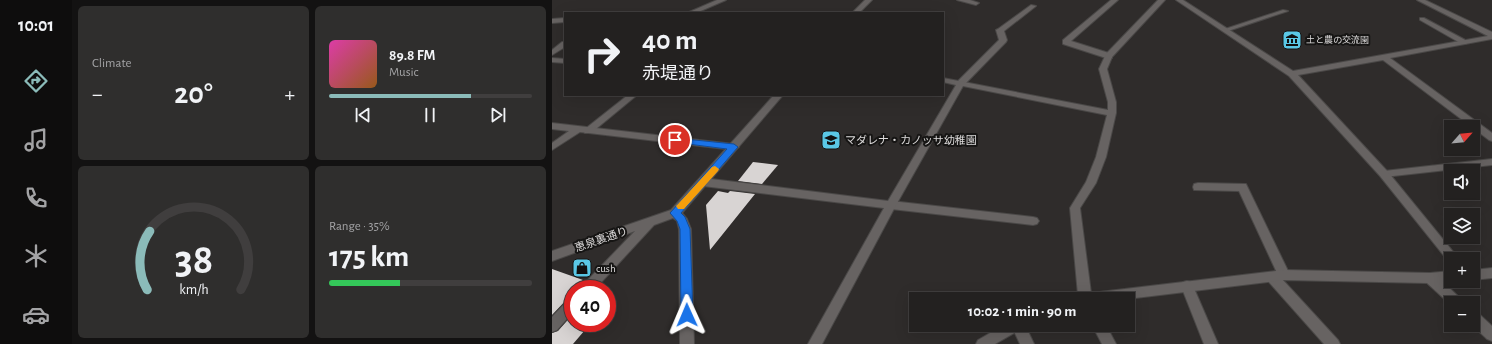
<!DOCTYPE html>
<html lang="en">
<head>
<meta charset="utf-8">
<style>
  body { margin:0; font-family:"Alegreya Sans","Noto Sans JP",sans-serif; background:#2f2e2d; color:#f1f3f6; height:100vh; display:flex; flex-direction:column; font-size:15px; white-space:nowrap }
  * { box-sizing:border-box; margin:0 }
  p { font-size:13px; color:#a3a3a5 }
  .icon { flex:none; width:22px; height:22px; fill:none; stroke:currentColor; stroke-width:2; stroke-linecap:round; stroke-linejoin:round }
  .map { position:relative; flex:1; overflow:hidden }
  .details { display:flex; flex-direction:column; gap:6px; padding:6px; background:#131212; width:480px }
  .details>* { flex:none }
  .guide { position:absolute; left:12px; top:12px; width:380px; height:84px; border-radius:0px; box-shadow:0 4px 16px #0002,0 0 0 1px #403e3e; background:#232120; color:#f1f3f6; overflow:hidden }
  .needle { width:26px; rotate:63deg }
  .controls { position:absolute; left:892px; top:120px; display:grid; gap:8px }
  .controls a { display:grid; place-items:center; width:36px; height:36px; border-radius:0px; background:#232120; box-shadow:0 4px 16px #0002,0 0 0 1px #403e3e; font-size:20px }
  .speed { position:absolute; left:12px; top:280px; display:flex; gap:8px; font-size:20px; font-weight:700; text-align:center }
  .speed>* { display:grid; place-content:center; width:52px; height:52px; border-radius:50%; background:#232120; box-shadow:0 4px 16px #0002,0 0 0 1px #403e3e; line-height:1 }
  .speed .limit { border:6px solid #d22; background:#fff; color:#111 }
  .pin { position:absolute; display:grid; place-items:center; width:34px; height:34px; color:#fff; margin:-17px; border:2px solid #fff; border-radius:50%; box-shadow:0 1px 4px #0007 }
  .me { position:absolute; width:44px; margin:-22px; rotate:359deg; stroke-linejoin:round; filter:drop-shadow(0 0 3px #0008) }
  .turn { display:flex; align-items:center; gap:14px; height:84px; padding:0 12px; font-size:18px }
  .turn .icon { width:52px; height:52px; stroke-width:2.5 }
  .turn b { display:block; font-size:28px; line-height:34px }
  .big { font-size:30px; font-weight:700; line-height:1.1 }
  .details .card { flex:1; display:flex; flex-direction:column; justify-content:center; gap:6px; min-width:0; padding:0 14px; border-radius:6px; background:#2f2e2d }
  .details .dial { align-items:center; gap:0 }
  .dial svg { height:104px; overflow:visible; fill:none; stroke:#403e3e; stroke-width:7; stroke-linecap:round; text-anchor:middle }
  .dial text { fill:#f1f3f6; stroke:none }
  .song { display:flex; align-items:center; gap:12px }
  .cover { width:48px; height:48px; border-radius:6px; background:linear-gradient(135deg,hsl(320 70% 55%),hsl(30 70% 35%)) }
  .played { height:4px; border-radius:2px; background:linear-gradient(90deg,#8bbbb9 70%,#403e3e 70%) }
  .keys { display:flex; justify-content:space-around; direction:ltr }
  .heat { display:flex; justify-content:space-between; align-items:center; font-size:22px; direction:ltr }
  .charge { height:6px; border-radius:3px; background:linear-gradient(90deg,#34c759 35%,#403e3e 0) }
  .details .tiles { flex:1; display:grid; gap:6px; grid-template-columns:repeat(2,1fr) }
  .trip { position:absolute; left:357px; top:292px; width:226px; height:40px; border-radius:0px; background:#232120; box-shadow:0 4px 16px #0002,0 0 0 1px #403e3e; font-weight:700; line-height:40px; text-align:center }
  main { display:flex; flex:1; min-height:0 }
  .tab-bar { display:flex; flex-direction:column; width:72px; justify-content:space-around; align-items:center; background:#0e0d0d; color:#a3a3a5 }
  .tab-bar .icon { width:28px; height:28px }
  .tab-bar .active { color:#8bbbb9 }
  .tab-bar b { font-size:18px; color:#f1f3f6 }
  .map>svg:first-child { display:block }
  .building { fill:#d8d4d3 }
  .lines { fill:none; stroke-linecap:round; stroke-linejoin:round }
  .lane-casing { stroke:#4a4847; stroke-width:2 }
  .street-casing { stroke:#4a4847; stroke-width:2 }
  .secondary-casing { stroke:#4a4847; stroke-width:2 }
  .lane { fill:#676362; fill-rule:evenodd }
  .street { fill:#676362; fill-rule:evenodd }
  .secondary { fill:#676362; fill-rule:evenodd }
  .route { fill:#1a73e8; stroke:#114b97 }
  .slow { fill:#f59e0b }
  .labels { text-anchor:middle; stroke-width:4; stroke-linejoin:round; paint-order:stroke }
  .far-poi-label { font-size:9px; fill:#dddbdb; stroke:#161514; text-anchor:start }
  .poi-label { font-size:11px; fill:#dddbdb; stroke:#161514; text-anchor:start }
  .street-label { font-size:11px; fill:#dddbdb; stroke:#161514 }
</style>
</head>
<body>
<main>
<nav class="tab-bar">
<b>10:01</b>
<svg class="icon active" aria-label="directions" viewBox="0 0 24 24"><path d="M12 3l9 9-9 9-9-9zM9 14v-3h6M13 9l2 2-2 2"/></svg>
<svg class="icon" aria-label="music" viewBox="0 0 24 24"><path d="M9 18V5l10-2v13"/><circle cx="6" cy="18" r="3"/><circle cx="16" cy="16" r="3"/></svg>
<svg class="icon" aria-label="phone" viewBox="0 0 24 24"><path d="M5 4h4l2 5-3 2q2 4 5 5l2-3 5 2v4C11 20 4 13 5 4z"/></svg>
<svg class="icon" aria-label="climate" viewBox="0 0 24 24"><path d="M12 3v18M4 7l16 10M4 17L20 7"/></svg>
<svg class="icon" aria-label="car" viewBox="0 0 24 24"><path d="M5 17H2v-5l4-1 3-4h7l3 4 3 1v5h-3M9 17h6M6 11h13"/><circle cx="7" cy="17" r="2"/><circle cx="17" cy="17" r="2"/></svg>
</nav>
<section class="details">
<div class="tiles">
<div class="card"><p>Climate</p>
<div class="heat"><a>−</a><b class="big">20°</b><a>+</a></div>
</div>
<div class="card">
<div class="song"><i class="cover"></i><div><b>89.8 FM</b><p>Music</p></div></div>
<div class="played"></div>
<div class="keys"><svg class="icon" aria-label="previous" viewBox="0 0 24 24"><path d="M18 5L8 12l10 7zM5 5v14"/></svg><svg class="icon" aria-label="pause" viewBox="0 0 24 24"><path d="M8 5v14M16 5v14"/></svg><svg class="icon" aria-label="next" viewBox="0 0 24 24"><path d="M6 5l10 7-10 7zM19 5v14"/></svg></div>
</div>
<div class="card dial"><svg viewBox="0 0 100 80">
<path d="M14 69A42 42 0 1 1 86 69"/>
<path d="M14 69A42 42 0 0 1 16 24" stroke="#8bbbb9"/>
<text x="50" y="56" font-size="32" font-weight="700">38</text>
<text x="50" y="72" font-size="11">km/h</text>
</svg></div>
<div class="card"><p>Range · 35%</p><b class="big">175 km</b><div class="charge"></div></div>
</div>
</section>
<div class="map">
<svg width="940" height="344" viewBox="0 0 940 344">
  <rect width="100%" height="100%" fill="#2f2c2b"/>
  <!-- building -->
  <g class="building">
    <path d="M201,162L226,165L210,184L186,181Z"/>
    <path d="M166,191L176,193L178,191L203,194L158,250L154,205Z"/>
    <path d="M0,269L31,280L21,289V296L16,298L0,315Z"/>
    <path d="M21,314V323H39L21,344H0V333L6,331Z"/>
  </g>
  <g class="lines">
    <!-- lane casing -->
    <g class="lane-casing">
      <g id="lane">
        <path d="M405,0H418L427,3L424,5Z"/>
        <path d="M559,0H566L519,41L560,54V58H554L511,44V40Z"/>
        <path d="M479,5L484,6L452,31L455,40L454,42L412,85H406V81L447,40L444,30L446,29Z"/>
        <path d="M731,10L736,11L676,31L674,32L670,30Z"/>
        <path d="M868,18H872L917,42L913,44H910L868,20Z"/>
        <path d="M0,58L13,59V63L0,62Z"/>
        <path d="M76,95H85L39,133H33L31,131L33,129Z"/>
        <path d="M940,159V165L832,177L827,174L832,171Z"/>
        <path d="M646,183L694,184L738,275L736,279H730L786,340L788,344H772L716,281L714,277L716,273L720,272L726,275L687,191L642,190L641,187L642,184Z"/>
        <path d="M339,201L481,217L485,218L487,221L485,224L481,225L339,209L335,208L334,205L335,202Z"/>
        <path d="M635,281L639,282L641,286L666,344H652L629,286L631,282Z"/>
        <path d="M459,325H473L482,344H468Z"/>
      </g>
    </g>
    <!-- street casing -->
    <g class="street-casing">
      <g id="street">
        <path d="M165,0H174L144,13H135Z"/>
        <path d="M606,0H613L560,57L555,69L564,102V113L554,157L544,183L528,208L539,293L732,270L878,273L899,271V281L891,282L909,299L911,303H899V305L875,283L732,280L575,299H524L526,295L518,208L534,182L544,157L555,115L411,86L344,205L270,344H256L332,208L151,186L147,185L146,182L147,179L151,178L336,201L404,85L391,82V78L556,110V102L547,69L554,54Z"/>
        <path d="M624,0H631L741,71L936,36L865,0H873L940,32V39L838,58L940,133V141L937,140L831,60L746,75L836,172L907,259H899V263L897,262L828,176L737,76Z"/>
        <path d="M13,18V22L0,23V19Z"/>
        <path d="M10,42H13V47L0,55V50Z"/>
        <path d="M0,123L182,144L187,147L182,150L28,132L0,150V143L17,131L0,129Z"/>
        <path d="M940,268V278L921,280V270Z"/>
        <path d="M921,311L926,313L940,326V341L935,339L920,325Z"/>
        <path d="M452,325H471L469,329L443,344H424L426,340Z"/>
        <path d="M540,325H554L564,344H550Z"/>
      </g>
    </g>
    <!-- secondary casing -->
    <g class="secondary-casing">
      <g id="secondary">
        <path d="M313,0H320L307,13H300Z"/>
        <path d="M222,95H231L130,213L135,219L139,229L142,344H128L127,229L125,221L121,218L102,225L43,289H29L31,285L83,231L0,261V251L119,210Z"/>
        <path d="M21,297V312L5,330L0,332V317L17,299Z"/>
      </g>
    </g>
    <!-- lane -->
    <use href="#lane" class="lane"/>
    <!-- street -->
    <use href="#street" class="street"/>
    <!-- secondary -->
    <use href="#secondary" class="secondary"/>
  </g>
  <!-- route -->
  <path class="route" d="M123,138L182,144L186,147L129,213L133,217L138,229L141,315L139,319L135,321L131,319L129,315L128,229L125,221L118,213L175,149L120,142L119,140L120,139Z"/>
  <!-- slow -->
  <path class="slow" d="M163,166L167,169L166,171L132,209H126L124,206L126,204L160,167Z"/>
  <!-- icons -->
  <defs>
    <g id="museum-square" transform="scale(1)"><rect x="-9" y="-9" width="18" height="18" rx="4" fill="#5ac8e6" stroke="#161514"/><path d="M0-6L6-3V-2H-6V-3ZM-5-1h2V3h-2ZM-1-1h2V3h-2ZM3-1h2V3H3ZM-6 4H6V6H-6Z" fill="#111"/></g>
    <g id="school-square" transform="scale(1)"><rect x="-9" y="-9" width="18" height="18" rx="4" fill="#5ac8e6" stroke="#161514"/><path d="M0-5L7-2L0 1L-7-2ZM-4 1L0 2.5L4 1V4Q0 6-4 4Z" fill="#111"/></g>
    <g id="shop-square" transform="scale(1)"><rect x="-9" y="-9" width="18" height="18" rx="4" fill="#5ac8e6" stroke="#161514"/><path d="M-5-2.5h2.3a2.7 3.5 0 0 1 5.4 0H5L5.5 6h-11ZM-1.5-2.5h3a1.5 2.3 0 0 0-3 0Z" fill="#111"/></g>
  </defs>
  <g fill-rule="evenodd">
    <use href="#museum-square" x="740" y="40"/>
    <use href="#school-square" x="279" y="140"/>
    <use href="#shop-square" x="30" y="268"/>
  </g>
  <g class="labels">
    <!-- far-poi labels -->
    <g class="far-poi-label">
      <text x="754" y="43">土と農の交流園</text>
    </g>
    <!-- poi labels -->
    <g class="poi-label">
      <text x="293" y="144">マダレナ・カノッサ幼稚園</text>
      <text x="44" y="272">cush</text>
    </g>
    <!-- street labels -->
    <g class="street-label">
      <text transform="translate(49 239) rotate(-19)" y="4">恵泉裏通り</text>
    </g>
  </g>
</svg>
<div class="controls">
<a><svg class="needle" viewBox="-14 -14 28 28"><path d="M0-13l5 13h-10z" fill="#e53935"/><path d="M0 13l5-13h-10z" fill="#a3a3a5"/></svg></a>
<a><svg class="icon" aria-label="sound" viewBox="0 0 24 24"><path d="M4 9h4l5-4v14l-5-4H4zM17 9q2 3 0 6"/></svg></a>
<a><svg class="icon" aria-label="layers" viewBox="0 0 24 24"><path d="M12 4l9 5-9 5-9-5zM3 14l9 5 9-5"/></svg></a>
<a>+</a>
<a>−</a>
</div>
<div class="speed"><div class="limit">40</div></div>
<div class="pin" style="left:123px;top:140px;background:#d93025"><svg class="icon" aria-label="arrive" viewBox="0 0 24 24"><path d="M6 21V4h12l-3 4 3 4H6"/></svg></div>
<svg class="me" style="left:135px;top:315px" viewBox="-20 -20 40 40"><path d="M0-17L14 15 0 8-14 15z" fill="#1a73e8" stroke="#fff" stroke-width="4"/></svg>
<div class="trip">10:02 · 1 min · 90 m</div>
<div class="guide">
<div class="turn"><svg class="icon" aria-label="right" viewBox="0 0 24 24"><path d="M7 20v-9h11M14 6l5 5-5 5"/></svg><div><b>40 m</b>赤堤通り</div></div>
</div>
</div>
</main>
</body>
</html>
